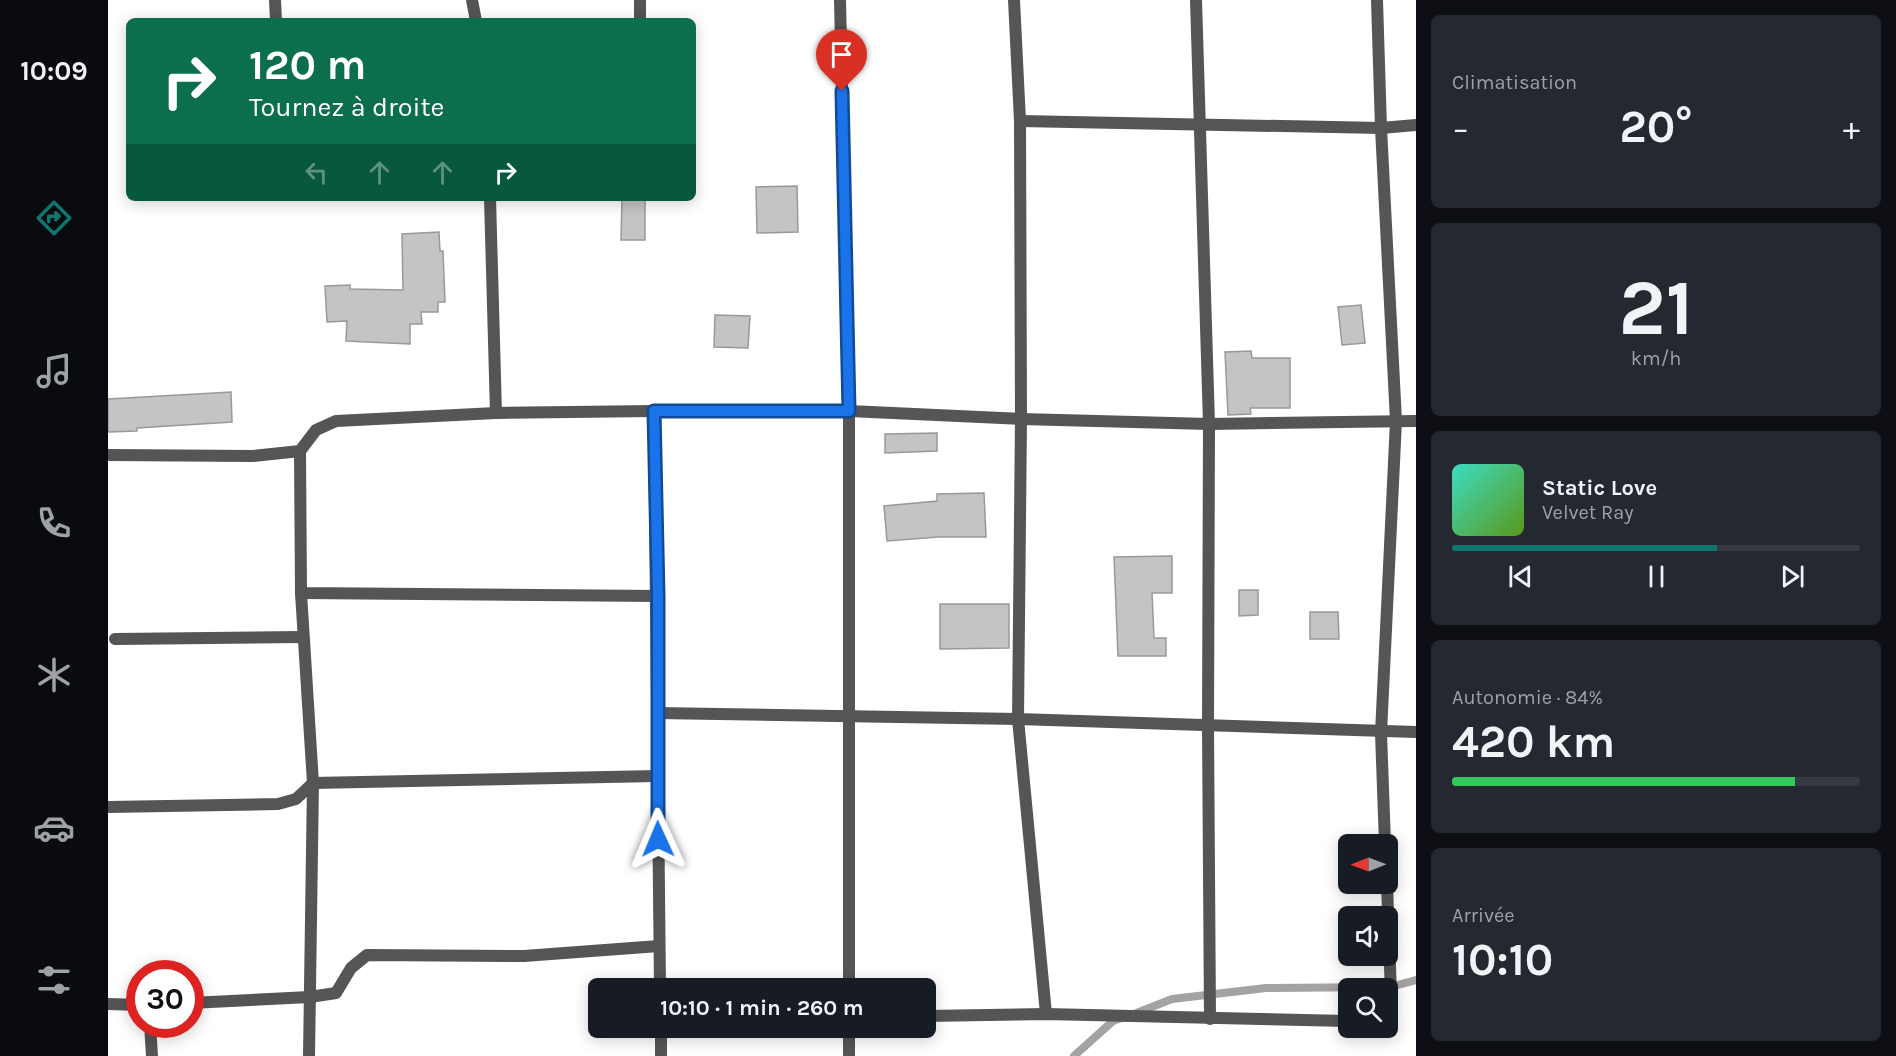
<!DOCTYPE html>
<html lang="fr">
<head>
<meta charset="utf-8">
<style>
  body { margin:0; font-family:Karla,sans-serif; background:#242831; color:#f1f3f6; height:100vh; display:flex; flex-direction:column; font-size:22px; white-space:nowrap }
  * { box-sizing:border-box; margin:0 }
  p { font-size:20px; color:#9ea1a6 }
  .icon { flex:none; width:33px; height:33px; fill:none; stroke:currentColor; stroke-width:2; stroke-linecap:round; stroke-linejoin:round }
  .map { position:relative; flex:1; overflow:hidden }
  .drawer { display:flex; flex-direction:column; gap:15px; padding:15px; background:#0d0f14; width:480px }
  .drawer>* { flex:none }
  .guide { position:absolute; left:18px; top:18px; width:570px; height:183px; border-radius:9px; box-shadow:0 3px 15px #0003; background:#0b6e4f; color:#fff; overflow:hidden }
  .needle { width:39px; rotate:269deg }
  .fabs { position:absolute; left:1230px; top:834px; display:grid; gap:12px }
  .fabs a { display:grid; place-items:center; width:60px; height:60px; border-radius:9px; background:#171b24; box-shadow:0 3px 15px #0003; font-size:30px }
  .speed { position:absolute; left:18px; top:960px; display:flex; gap:12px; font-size:30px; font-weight:700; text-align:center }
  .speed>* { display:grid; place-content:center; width:78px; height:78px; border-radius:50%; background:#171b24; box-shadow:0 3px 15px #0003; line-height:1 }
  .speed .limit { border:9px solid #d22; background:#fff; color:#111 }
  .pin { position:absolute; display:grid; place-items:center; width:51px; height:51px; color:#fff; margin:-62px -26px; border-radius:50% 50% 50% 0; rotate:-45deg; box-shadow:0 0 6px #0007 }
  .pin .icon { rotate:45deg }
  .me { position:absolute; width:66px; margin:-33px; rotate:359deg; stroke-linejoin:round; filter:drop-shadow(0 0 4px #0008) }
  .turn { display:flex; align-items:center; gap:21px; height:126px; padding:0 24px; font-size:27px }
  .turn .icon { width:78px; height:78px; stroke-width:2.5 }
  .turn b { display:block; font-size:42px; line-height:51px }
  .lanes { display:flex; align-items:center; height:57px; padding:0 24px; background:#0003; justify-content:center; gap:30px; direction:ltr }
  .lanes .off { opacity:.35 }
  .big { font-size:45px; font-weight:700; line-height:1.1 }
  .drawer .card { flex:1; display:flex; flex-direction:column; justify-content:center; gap:9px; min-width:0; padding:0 21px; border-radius:9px; background:#242831 }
  .drawer .dial { align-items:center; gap:0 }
  .dial b { font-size:78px; line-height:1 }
  .song { display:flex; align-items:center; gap:18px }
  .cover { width:72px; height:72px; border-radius:9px; background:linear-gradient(135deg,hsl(170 70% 55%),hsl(90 70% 35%)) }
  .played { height:6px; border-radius:3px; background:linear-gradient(90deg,#0f766e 65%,#363941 65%) }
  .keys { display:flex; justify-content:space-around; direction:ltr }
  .heat { display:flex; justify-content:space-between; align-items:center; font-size:33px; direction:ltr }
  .charge { height:9px; border-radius:4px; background:linear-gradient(90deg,#34c759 84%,#363941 0) }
  .trip { position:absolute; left:480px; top:978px; width:348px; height:60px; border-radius:9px; background:#171b24; box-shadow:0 3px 15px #0003; font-weight:700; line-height:60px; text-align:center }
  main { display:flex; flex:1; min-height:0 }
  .tab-bar { display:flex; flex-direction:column; width:108px; justify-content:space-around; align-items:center; background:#090b0e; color:#9ea1a6 }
  .tab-bar .icon { width:42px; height:42px }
  .tab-bar .active { color:#0f766e }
  .tab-bar b { font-size:27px; color:#f1f3f6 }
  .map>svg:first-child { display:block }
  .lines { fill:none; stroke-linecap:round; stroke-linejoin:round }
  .stream { stroke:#a3a3a3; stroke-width:8 }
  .building { fill:#c4c4c4; stroke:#999; stroke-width:1.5 }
  .street { stroke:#555; stroke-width:12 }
  .route-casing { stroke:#114b97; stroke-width:15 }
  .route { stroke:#1a73e8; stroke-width:10 }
</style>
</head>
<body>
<main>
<nav class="tab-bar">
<b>10:09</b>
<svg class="icon active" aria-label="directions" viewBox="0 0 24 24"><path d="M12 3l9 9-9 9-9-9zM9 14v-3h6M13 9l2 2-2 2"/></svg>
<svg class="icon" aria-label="music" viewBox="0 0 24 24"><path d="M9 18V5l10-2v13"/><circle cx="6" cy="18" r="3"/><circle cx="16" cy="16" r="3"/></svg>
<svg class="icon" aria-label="phone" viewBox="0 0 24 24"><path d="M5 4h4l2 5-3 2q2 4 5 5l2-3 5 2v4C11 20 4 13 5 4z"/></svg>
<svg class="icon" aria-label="climate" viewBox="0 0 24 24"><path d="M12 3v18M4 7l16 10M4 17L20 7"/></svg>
<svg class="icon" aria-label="car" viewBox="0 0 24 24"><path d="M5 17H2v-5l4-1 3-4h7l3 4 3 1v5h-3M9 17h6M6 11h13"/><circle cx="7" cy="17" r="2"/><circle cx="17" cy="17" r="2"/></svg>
<svg class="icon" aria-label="filters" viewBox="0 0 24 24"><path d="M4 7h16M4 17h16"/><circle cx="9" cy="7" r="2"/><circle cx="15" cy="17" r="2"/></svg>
</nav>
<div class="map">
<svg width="1308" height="1056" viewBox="0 0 1308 1056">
  <rect width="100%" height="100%" fill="#fff"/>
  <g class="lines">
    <!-- stream -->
    <g class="stream">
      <path d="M1026,1014L1064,999L1158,988L1282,987L1308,980"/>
      <path d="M966,1056L1005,1021L1014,1018"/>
    </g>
  </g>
  <!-- building -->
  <g class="building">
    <path d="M689,186L690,232L649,233L648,187Z"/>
    <path d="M514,198H537V240H513Z"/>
    <path d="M331,232L332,251H335L337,302H330V312H313L314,324H302V344L238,341L239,321L219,322L217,286L242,285V289L295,290L294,234Z"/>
    <path d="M1253,305L1257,343L1234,345L1230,307Z"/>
    <path d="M607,315L642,316L640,348L606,347Z"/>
    <path d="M1143,351L1144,358H1182V408H1142L1143,414L1120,415L1117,352Z"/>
    <path d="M123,392L124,422L29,428V431L0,432V399Z"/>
    <path d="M829,433V451L777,453V434Z"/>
    <path d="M876,493L878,537H830L779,541L776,506L829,501V494Z"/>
    <path d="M1064,556V593H1044L1046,638H1058V656H1010L1006,557Z"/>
    <path d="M1131,590H1150V615L1131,616Z"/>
    <path d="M832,604H901V648L832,649Z"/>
    <path d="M1202,612H1230L1231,639H1202Z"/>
  </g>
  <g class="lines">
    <!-- street -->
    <g class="street">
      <path d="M167,0L168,21"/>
      <path d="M364,0L368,21"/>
      <path d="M532,0V21"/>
      <path d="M732,0L741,411V988"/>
      <path d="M906,0L912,121L913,419L910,719L938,1014"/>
      <path d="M1088,0L1101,424L1100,727L1102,1019"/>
      <path d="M1269,0L1273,128L1288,421L1273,733L1277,844"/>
      <path d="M912,121L1273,128L1308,125"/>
      <path d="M382,198L388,413"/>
      <path d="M192,451L193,593L550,596"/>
      <path d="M0,455L145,456L192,451L208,430L228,421L388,413L546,411"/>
      <path d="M193,593L205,783L201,1056"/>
      <path d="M7,639L195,637"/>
      <path d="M549,713L910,719L1308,732"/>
      <path d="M0,807L170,804L188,799L205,783L549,776"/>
      <path d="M1279,884L1284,1022H1280"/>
      <path d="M552,988L546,411H741L913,419L1101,424L1308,421"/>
      <path d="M82,1003L202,997L228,993L243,968L259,955L416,956L551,946"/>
      <path d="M0,1004L32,1005"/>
      <path d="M818,1016L938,1014L1240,1021"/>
      <path d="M42,1024L44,1056"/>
      <path d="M553,1028V1056"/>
      <path d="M741,1028V1056"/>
    </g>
  </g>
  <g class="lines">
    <!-- route casing -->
    <g class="route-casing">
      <path id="route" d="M550,839V596L546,411H741L734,91"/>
    </g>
    <!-- route -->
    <use href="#route" class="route"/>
  </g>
</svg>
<div class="fabs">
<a><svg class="needle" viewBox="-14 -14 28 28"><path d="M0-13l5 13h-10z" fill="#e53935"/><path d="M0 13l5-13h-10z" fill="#9ea1a6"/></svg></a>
<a><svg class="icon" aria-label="sound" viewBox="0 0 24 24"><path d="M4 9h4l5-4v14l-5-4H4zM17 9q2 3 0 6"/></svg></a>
<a><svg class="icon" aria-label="search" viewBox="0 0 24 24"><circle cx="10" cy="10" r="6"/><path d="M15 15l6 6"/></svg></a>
</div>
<div class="speed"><div class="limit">30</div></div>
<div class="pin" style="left:734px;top:91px;background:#d93025"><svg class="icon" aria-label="arrive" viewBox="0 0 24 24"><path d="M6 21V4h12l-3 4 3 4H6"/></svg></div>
<svg class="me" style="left:550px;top:839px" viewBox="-20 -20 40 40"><path d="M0-17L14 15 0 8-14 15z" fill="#1a73e8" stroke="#fff" stroke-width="4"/></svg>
<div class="trip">10:10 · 1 min · 260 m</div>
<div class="guide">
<div class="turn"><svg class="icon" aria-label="right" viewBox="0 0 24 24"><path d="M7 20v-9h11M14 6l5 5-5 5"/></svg><div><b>120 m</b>Tournez à droite</div></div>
<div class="lanes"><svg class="icon off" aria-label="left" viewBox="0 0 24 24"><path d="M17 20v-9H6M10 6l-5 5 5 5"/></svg><svg class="icon off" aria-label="ahead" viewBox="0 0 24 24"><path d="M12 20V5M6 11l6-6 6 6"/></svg><svg class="icon off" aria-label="ahead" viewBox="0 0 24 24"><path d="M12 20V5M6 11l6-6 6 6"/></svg><svg class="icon" aria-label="right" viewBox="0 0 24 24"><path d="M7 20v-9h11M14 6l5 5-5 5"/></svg></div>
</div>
</div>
<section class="drawer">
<div class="card"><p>Climatisation</p>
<div class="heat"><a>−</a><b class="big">20°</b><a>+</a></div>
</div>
<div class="card dial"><b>21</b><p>km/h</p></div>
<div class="card">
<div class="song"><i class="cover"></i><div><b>Static Love</b><p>Velvet Ray</p></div></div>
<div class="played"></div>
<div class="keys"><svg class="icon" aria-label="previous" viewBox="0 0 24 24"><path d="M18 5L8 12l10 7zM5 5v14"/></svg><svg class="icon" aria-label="pause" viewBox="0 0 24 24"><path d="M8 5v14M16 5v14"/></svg><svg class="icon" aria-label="next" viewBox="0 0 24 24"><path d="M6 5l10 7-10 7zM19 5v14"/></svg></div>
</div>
<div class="card"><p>Autonomie · 84%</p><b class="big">420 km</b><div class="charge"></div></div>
<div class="card"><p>Arrivée</p><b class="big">10:10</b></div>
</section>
</main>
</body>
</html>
